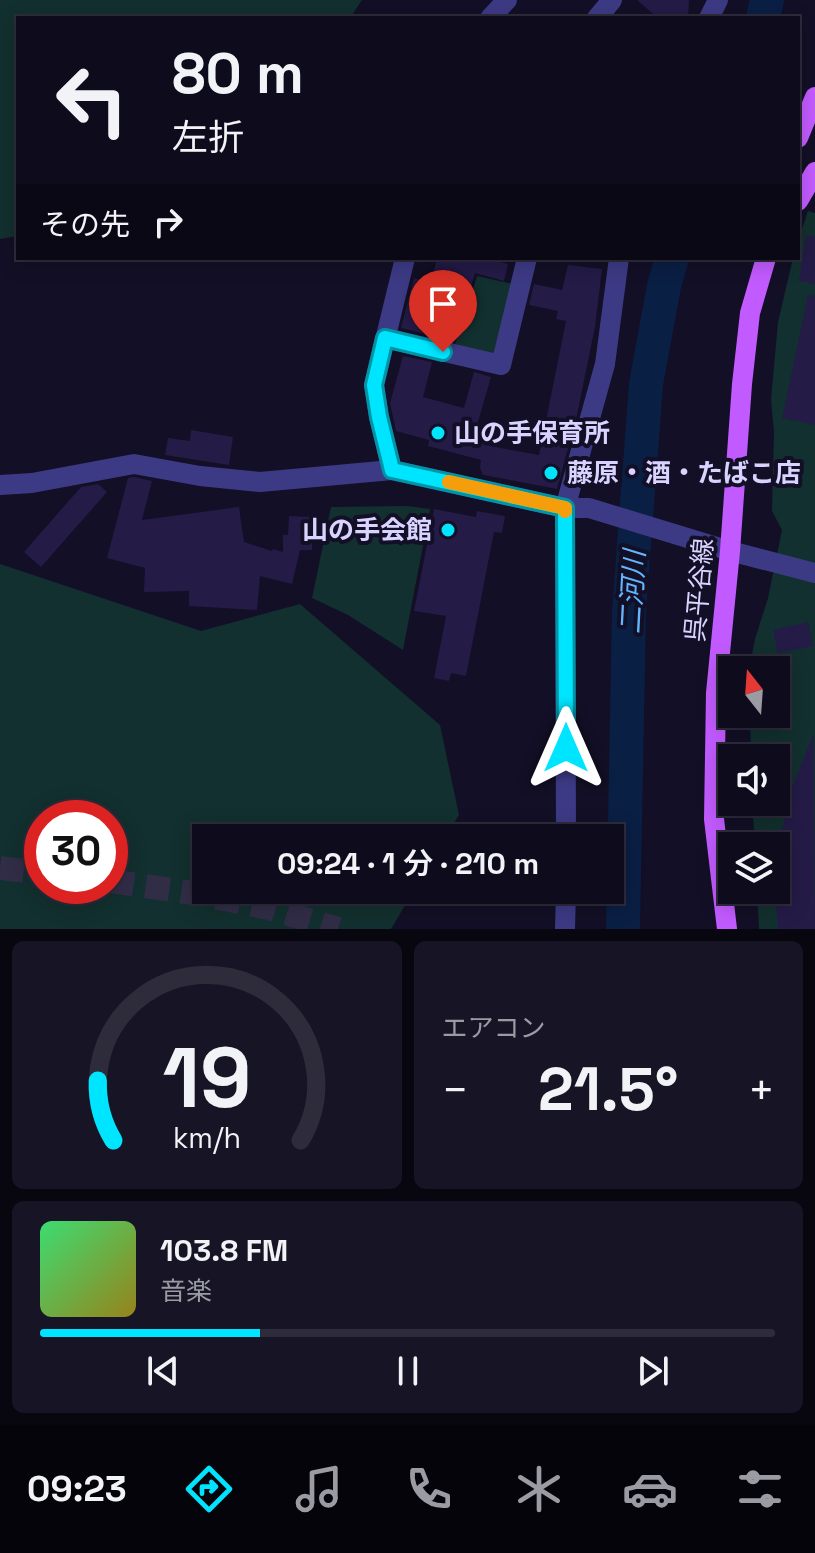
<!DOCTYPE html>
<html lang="ja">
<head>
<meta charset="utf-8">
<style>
  body { margin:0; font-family:"Space Grotesk","Noto Sans JP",sans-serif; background:#171425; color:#f1f3f6; height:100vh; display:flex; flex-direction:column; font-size:30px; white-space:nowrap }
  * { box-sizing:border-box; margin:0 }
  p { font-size:26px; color:#9b9ba3 }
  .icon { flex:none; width:44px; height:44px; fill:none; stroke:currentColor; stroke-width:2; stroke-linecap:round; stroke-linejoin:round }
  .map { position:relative; height:929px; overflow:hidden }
  .drawer { display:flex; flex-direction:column; gap:12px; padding:12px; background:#08060f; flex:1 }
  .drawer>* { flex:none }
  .guide { position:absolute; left:16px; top:16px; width:784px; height:244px; border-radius:0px; box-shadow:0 4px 20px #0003,0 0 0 2px #2e2b3b; background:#0e0b1c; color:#f1f3f6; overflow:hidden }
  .needle { width:52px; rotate:343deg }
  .tools { position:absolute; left:718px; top:656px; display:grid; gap:16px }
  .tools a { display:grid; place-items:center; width:72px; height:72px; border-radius:0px; background:#0e0b1c; box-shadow:0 4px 20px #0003,0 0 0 2px #2e2b3b; font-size:40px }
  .speed { position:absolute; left:24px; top:800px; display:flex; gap:16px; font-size:40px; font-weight:700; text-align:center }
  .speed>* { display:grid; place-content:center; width:104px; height:104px; border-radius:50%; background:#0e0b1c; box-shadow:0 4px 20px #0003,0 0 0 2px #2e2b3b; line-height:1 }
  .speed .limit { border:12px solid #d22; background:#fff; color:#111 }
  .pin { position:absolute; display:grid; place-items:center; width:68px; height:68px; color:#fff; margin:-82px -34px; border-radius:50% 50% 50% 0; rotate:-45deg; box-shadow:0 0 8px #0007 }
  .pin .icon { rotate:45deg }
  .me { position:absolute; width:88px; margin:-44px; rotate:0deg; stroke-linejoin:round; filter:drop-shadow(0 0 6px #0008) }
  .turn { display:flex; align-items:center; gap:28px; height:168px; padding:0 24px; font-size:36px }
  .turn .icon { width:104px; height:104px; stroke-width:2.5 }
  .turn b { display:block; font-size:56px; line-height:68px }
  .then { display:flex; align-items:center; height:76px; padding:0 24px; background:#0003; gap:16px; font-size:30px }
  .big { font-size:60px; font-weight:600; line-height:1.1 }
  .drawer .tile { flex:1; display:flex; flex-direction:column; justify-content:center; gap:12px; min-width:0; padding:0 28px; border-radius:12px; background:#171425 }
  .drawer .dial { align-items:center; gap:0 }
  .dial svg { height:208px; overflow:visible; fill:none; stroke:#2e2b3b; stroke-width:7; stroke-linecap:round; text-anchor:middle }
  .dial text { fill:#f1f3f6; stroke:none }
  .song { display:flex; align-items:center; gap:24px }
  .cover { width:96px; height:96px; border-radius:12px; background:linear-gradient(135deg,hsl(140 70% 55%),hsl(50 70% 35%)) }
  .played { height:8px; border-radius:4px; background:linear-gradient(90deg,#00e5ff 30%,#2e2b3b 30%) }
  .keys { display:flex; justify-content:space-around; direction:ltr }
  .heat { display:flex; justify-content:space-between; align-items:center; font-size:44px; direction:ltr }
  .drawer .tiles { flex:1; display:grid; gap:12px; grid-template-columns:1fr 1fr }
  .tile:last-child { grid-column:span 2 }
  .trip { position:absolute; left:192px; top:824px; width:432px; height:80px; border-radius:0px; background:#0e0b1c; box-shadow:0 4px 20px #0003,0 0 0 2px #2e2b3b; font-weight:600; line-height:80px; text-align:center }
  .tabs { display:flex; height:128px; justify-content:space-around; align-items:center; background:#06040b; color:#9b9ba3 }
  .tabs .icon { width:56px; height:56px }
  .tabs .active { color:#00e5ff }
  .tabs b { font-size:36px; color:#f1f3f6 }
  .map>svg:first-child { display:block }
  .green { fill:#12302f; fill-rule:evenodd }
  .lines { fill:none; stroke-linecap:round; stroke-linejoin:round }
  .river { stroke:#0a1f44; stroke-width:34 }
  .building { fill:#241b47 }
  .highway-tunnel { stroke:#312d47; stroke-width:24; stroke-dasharray:24 12; stroke-linecap:butt }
  .minor { stroke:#3d3a85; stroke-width:20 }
  .major { stroke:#c25bff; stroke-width:20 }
  .route-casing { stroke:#0095a6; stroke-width:20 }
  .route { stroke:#00e5ff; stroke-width:14 }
  .slow { stroke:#f59e0b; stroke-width:14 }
  .poi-dot { fill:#00e5ff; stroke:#130f26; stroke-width:3 }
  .labels { text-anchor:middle; stroke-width:8; stroke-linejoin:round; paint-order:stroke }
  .poi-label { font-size:26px; font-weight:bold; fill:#d9d4ff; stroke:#130f26; text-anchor:start }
  .street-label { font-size:26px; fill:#d9d4ff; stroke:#130f26 }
  .water-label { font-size:28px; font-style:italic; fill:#62b6ff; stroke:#130f26 }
</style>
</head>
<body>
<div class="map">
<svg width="815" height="929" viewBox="0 0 815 929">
  <rect width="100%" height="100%" fill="#130f26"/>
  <!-- green -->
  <g class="green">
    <path d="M0,0H362L350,18H18V236L0,239Z"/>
    <path d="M808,211L815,213V929H759L757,890H776V846H755L752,802H776V758H751L750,714H776V670H749L755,639L768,598L782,530L772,511L774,432L771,399L778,322L793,258H798V241Z"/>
    <path d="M477,276L518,285L500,362L453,352L461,322L451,319L456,288L471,291L473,289Z"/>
    <path d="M407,506L430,509L403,650L348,615L312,598L331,507Z"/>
    <path d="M0,564L201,631L300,604L440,725L459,815L445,838H206V890H414L391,929H0ZM110,818V886H42V818Z"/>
  </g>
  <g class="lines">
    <!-- river -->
    <g class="river">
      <path d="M763,18L767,0"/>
      <path d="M623,929L629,612L646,384L664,286L672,258"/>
    </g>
  </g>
  <!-- building -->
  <g class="building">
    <path d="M637,0H689L688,18H658Z"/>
    <path d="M806,236H815V284L799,281Z"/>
    <path d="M437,258H485L508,264L504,281L475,273L470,290L455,286L448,320L459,323L455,341L401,328L414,278L431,283Z"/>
    <path d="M568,265L602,269L595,327L577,415L557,489L483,475L480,468L481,460L428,446L429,440L396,431L390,403L403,356L432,362L423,397L464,408L474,372L491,377L475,432L488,436L485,445L539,455L566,321L556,319L558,311L529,305L534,284L562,290Z"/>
    <path d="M808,295L815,296V425L782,418Z"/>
    <path d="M191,430L233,437L229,465L165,455L168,438L190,441Z"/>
    <path d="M134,477L152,481L142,520L239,507L244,542L272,551L273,549L283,552V535H288L289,516L312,517V550H300L292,584L260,576L257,610L189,606V591L144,592L145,568L107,558L128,478Z"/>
    <path d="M98,484L107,492L41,567L24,552L81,487Z"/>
    <path d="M434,509L476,517L477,511L505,516L502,533L494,532L466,676L451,673L449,681L434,678L446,616L414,611Z"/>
    <path d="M808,622L813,646L778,653L773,630Z"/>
    <path d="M814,733L815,929H778L775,890L777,850L793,785Z"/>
  </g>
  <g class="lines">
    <!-- highway-tunnel -->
    <g class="highway-tunnel">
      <path d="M0,868L42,873"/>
      <path d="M110,881L200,894L269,908L338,929"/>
    </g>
    <!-- minor -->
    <g class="minor">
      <path d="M490,18L507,0"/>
      <path d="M597,18L612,0"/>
      <path d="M709,18L718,0"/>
      <path d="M385,338L501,365L527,258"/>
      <path d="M392,470L379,417L374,385L405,258"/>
      <path d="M0,485L32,483L134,464L200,476L260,482L392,470L565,508H589L730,551L815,573"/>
      <path d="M566,838L565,508L605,364L619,258"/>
      <path d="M565,929L566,890"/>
    </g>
    <!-- major -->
    <g class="major">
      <path d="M798,138L815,97"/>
      <path d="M798,201L815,172"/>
      <path d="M727,929L714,819L716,693L730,551L742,384L750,313L766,258"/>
    </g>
  </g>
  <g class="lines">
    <!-- route casing -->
    <g class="route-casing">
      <path id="route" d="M443,352L385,338L374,385L379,417L392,470L565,508L566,748"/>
    </g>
    <!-- route -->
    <use href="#route" class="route"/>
    <!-- slow -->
    <path class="slow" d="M449,482L565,508V511"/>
  </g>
  <!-- markers -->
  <g class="poi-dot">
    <circle cx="438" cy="433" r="8"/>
    <circle cx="551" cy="473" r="8"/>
    <circle cx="448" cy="530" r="8"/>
  </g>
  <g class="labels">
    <!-- poi labels -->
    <g class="poi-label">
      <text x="454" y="442">山の手保育所</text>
      <text x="567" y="482">藤原・酒・たばこ店</text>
      <text x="432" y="539" text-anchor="end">山の手会館</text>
    </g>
    <!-- street labels -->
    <g class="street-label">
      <text transform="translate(699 590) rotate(-85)" y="9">呉平谷線</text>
    </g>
    <!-- water labels -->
    <g class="water-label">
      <text transform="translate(632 592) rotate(-87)" y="10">二河川</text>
    </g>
  </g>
</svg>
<div class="tools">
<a><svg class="needle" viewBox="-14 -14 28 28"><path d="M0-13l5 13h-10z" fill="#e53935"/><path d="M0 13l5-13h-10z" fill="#9b9ba3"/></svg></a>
<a><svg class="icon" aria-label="sound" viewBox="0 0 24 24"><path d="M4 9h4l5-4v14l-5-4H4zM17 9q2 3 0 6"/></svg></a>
<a><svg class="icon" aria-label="layers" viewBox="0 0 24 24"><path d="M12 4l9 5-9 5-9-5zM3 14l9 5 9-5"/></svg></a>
</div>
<div class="speed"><div class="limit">30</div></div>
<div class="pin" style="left:443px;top:352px;background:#d93025"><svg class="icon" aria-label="arrive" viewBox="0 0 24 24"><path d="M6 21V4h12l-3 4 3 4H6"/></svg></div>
<svg class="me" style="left:566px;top:748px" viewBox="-20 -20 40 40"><path d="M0-17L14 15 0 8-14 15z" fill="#00e5ff" stroke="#fff" stroke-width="4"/></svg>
<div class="trip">09:24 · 1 分 · 210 m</div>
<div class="guide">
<div class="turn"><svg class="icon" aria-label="left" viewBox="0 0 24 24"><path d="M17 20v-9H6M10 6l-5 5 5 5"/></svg><div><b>80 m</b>左折</div></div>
<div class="then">その先<svg class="icon" aria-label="right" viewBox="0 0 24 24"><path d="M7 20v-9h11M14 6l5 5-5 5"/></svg></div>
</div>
</div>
<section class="drawer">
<div class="tiles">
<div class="tile dial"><svg viewBox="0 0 100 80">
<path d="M14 69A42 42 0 1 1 86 69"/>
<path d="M14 69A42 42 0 0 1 8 46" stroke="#00e5ff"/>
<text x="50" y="56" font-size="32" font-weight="700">19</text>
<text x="50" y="72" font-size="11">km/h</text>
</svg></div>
<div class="tile"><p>エアコン</p>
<div class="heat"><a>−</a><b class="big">21.5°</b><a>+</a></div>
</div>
<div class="tile">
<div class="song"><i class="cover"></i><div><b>103.8 FM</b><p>音楽</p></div></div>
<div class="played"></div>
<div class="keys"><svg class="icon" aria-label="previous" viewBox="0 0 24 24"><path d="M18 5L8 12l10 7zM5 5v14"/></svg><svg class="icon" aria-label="pause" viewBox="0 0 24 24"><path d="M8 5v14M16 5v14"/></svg><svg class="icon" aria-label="next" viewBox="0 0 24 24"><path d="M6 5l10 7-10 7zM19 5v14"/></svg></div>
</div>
</div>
</section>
<nav class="tabs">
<b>09:23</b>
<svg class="icon active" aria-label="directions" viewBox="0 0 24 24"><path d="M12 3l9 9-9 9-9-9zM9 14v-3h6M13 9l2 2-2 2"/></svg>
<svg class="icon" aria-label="music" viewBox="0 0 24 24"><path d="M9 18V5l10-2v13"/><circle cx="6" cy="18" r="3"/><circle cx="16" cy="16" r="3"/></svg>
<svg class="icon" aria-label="phone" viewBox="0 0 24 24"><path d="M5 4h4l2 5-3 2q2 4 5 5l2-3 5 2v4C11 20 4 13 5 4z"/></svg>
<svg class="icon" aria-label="climate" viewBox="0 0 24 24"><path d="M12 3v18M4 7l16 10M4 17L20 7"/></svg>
<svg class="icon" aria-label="car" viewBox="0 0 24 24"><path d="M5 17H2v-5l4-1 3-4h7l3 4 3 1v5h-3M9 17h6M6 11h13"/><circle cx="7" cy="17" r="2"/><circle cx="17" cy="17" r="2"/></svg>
<svg class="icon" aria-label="filters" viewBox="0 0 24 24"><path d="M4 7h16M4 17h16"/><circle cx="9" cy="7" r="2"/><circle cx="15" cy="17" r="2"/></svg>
</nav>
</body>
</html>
